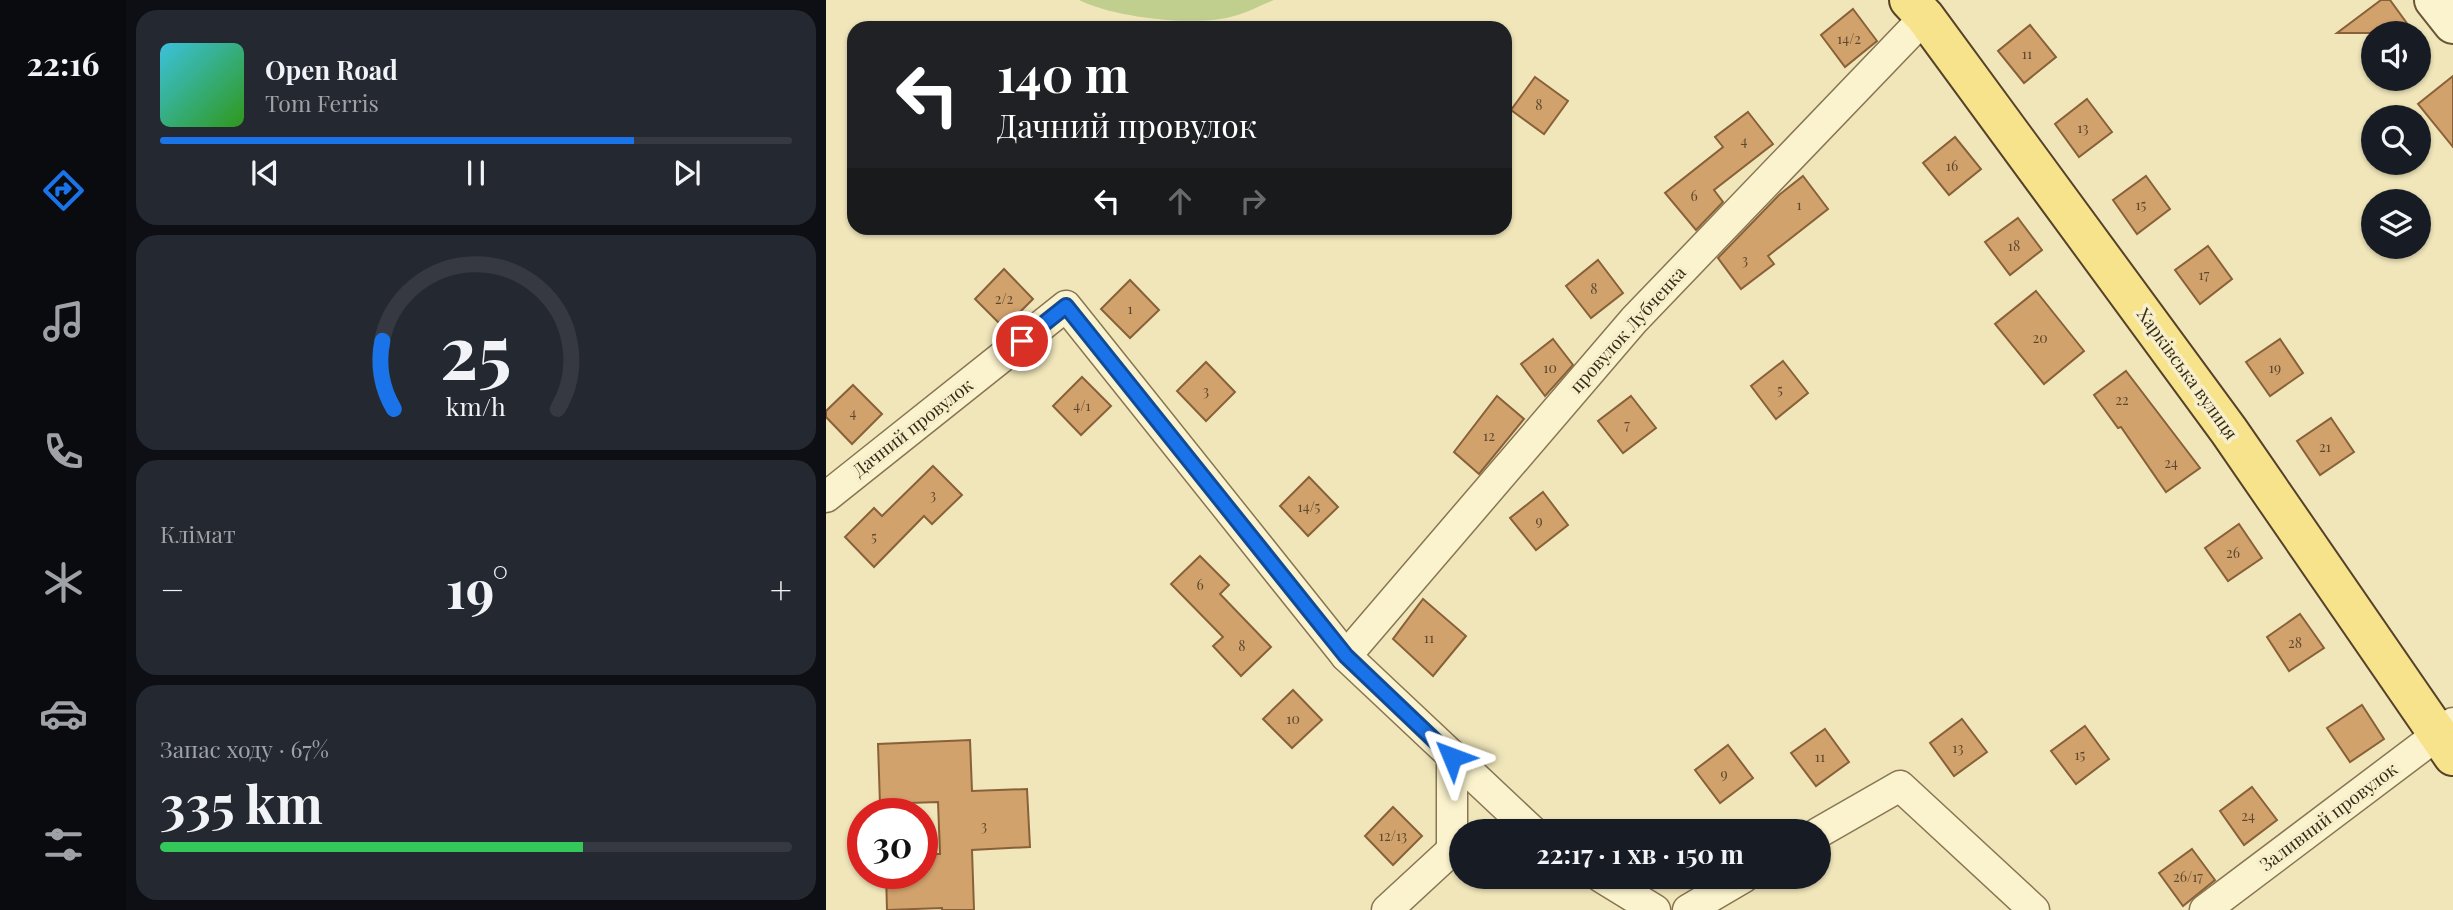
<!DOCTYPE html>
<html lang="uk">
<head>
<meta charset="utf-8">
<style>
  body { margin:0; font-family:"Playfair Display",serif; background:#242831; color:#f1f3f6; height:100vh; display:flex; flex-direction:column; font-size:26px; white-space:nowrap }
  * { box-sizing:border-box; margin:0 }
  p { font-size:23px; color:#9ea1a6 }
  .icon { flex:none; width:38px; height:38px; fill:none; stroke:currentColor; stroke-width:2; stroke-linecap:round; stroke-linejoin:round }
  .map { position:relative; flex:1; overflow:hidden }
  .drawer { display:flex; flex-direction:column; gap:10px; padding:10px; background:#0d0f14; width:700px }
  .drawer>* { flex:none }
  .top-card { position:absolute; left:21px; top:21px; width:665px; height:214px; border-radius:21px; box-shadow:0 2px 5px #0004; background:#202124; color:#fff; overflow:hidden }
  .tools { position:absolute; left:1535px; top:21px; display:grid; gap:14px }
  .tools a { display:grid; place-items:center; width:70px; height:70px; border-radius:50%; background:#171b24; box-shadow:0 2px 5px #0004; font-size:35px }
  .speed { position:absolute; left:21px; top:798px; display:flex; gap:14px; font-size:35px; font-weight:700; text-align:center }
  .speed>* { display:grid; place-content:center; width:91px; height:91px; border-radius:50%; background:#171b24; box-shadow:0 2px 5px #0004; line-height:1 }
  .speed .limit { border:10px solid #d22; background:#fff; color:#111 }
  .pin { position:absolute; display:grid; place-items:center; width:60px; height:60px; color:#fff; margin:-30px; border:4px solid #fff; border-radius:50%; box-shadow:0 2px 7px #0007 }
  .me { position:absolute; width:77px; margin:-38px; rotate:314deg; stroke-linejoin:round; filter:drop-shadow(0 0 5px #0008) }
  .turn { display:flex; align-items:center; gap:24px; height:147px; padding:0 35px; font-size:32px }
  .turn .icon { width:91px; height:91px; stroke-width:2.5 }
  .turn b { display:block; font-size:49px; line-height:60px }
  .lanes { display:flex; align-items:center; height:66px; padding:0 35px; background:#0003; justify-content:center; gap:35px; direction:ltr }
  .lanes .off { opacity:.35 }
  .big { font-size:52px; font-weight:700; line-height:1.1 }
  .drawer .widget { flex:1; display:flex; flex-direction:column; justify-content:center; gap:10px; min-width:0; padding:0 24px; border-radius:21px; background:#242831 }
  .drawer .dial { align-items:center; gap:0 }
  .dial svg { height:182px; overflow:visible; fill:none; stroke:#363941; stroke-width:7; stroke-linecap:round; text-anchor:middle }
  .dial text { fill:#f1f3f6; stroke:none }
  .song { display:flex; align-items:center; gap:21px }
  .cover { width:84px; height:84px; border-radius:10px; background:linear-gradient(135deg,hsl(190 70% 55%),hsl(110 70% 35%)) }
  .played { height:7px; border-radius:4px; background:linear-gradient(90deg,#1a73e8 75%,#363941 75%) }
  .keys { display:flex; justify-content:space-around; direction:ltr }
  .heat { display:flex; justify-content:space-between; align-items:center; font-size:38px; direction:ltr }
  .charge { height:10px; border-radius:5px; background:linear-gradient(90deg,#34c759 67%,#363941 0) }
  .trip { position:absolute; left:623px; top:819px; width:382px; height:70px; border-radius:35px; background:#171b24; box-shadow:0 2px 5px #0004; font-weight:700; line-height:70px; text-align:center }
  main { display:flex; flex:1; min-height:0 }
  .tab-bar { display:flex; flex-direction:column; width:126px; justify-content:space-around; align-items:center; background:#090b0e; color:#9ea1a6 }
  .tab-bar .icon { width:49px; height:49px }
  .tab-bar .active { color:#1a73e8 }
  .tab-bar b { font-size:32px; color:#f1f3f6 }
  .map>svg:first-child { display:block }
  .green { fill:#c0cf8e }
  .building { fill:#d2a26d; stroke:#896138; stroke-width:2 }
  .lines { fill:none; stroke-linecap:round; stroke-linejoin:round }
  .street-casing { stroke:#887553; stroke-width:33 }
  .secondary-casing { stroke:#695637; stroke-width:42 }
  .primary-casing { stroke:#554228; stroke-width:42 }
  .street { stroke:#fbf3cd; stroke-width:30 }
  .secondary { stroke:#fbf3cd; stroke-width:38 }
  .primary { stroke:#f8e38d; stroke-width:38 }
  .route-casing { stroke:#114b97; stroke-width:18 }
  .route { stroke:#1a73e8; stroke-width:12 }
  .labels { text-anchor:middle; stroke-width:7; stroke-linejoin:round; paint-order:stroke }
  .number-label { font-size:14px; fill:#5d482e }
  .street-label { font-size:18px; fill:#362a19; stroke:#f7efca }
</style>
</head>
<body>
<main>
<nav class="tab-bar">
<b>22:16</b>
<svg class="icon active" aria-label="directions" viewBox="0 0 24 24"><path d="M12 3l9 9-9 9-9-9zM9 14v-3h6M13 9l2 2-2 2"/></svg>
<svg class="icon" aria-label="music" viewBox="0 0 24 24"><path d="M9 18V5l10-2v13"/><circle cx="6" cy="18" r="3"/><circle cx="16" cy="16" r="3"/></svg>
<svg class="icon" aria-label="phone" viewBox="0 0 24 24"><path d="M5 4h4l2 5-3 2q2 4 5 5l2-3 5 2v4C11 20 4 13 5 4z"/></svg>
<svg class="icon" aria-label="climate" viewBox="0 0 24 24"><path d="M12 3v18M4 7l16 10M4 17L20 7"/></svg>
<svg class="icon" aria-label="car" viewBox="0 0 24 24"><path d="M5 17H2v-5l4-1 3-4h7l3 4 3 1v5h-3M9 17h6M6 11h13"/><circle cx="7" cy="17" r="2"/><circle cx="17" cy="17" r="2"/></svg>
<svg class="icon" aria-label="filters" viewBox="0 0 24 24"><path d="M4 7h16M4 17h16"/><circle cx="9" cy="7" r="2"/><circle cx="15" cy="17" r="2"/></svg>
</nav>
<section class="drawer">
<div class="widget">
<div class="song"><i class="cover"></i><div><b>Open Road</b><p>Tom Ferris</p></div></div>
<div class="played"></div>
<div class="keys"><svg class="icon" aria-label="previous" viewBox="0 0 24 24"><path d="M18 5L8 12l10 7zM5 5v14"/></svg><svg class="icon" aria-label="pause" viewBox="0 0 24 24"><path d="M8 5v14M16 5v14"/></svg><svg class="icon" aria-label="next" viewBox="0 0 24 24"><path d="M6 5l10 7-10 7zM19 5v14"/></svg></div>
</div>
<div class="widget dial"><svg viewBox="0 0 100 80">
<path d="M14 69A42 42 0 1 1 86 69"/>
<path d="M14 69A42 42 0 0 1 9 39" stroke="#1a73e8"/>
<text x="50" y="56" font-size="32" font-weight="700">25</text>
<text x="50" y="72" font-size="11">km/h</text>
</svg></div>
<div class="widget"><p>Клімат</p>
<div class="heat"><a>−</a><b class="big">19°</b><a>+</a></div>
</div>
<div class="widget"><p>Запас ходу · 67%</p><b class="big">335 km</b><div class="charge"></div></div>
</section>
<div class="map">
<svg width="1627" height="910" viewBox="0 0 1627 910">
  <rect width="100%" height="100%" fill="#f0e6ba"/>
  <!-- green -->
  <path class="green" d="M253,0H448C435,5 421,13 408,16C370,27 289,18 253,0Z"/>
  <!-- building -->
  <g class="building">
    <path d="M1555,0H1564L1588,33H1511Z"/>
    <path d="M1027,9L1051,41L1019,67L995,35Z"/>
    <path d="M1204,25L1230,57L1198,83L1172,51Z"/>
    <path d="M1627,76V147L1592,104Z"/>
    <path d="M709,77L742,101L718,134L685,110Z"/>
    <path d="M1261,99L1286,132L1253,157L1229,124Z"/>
    <path d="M922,112L947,144L888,190L897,202L870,230L839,193L897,147L889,137Z"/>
    <path d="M1129,137L1155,169L1123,195L1097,163Z"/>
    <path d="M977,176L1002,209L942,256L948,264L915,289L892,258L953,195Z"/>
    <path d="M1320,176L1344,209L1311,234L1287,200Z"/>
    <path d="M1192,218L1216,250L1184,275L1159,242Z"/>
    <path d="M1382,246L1406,279L1374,304L1349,270Z"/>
    <path d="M772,260L797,293L765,318L740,286Z"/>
    <path d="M178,269L207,299L178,328L149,299Z"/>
    <path d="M304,280L333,310L304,338L275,309Z"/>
    <path d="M1210,291L1258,351L1218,384L1169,324Z"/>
    <path d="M727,339L747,365L719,396L695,364Z"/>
    <path d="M1454,339L1477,373L1444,396L1420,362Z"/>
    <path d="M957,361L982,393L950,419L925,386Z"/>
    <path d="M380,362L409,392L380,421L351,391Z"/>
    <path d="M1300,371L1374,468L1340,492L1295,427L1292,428L1268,395Z"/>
    <path d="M256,377L285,406L255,435L227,406Z"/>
    <path d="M27,385L56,414L26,444L0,417V411Z"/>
    <path d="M671,396L698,419L653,474L628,452Z"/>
    <path d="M805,396L830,428L797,453L772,421Z"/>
    <path d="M1505,418L1528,452L1494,475L1471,441Z"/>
    <path d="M107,466L136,495L106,524L98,516L48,567L19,537L48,508L56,516Z"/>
    <path d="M483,477L512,507L482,536L454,506Z"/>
    <path d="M717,492L742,525L710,550L684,518Z"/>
    <path d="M1413,524L1436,558L1402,581L1379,548Z"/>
    <path d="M374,556L403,585L394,594L445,647L415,676L387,646L397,637L345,584Z"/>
    <path d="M597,599L640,636L607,676L567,639Z"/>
    <path d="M1474,614L1498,648L1463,671L1441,637Z"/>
    <path d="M467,690L496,720L466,748L437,719Z"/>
    <path d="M1536,705L1558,739L1524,762L1501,728Z"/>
    <path d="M1136,719L1161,752L1128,776L1104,743Z"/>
    <path d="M1259,726L1283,759L1250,784L1225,751Z"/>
    <path d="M999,729L1023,762L990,786L965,753Z"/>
    <path d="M144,740L146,791L201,789L204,847L146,850L148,910H116V908L61,910L60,873H96V854H114L112,802L54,804L52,744Z"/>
    <path d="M902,745L927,778L894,803L869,770Z"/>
    <path d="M1426,787L1451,820L1418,845L1394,811Z"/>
    <path d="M567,807L596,836L567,865L539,836Z"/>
    <path d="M1366,849L1389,880L1357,906L1333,873Z"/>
  </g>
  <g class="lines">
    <!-- street casing -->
    <g class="street-casing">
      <g id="street">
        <path d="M0,497L240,306L520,656L706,831"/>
        <path d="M520,656L808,320L1099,17"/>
        <path d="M992,833L1074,786L1208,910"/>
        <path d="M626,850V757"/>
        <path d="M775,877L829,910"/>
        <path d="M561,910L626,850L635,848"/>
        <path d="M862,910L918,877"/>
        <path d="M1379,910L1627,723"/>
      </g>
    </g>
    <!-- secondary casing -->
    <g class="secondary-casing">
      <path id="secondary" d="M1608,0L1627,24"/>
    </g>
    <!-- primary casing -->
    <g class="primary-casing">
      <path id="primary" d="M1083,0L1099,17L1403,431L1627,756"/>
    </g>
    <!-- street -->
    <use href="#street" class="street"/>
    <!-- secondary -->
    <use href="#secondary" class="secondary"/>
    <!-- primary -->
    <use href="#primary" class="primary"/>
  </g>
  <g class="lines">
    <!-- route casing -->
    <g class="route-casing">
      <path id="route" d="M196,341L240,306L520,656L626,757"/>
    </g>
    <!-- route -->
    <use href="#route" class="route"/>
  </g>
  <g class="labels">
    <!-- number labels -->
    <g class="number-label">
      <text x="1023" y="44">14/2</text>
      <text x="1201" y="59">11</text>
      <text x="713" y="110">8</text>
      <text x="1257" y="133">13</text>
      <text x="918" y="146">4</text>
      <text x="1126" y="171">16</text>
      <text x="868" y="201">6</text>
      <text x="973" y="210">1</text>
      <text x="1315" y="210">15</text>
      <text x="1188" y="251">18</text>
      <text x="919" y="265">3</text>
      <text x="1378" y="280">17</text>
      <text x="768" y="294">8</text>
      <text x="178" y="304">2/2</text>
      <text x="304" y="314">1</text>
      <text x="1214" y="343">20</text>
      <text x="724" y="373">10</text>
      <text x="1449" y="373">19</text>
      <text x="954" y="395">5</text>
      <text x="380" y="396">3</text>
      <text x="1296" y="405">22</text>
      <text x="256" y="411">4/1</text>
      <text x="27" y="418">4</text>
      <text x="801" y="430">7</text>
      <text x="663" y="441">12</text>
      <text x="1499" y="452">21</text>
      <text x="1345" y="468">24</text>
      <text x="107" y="500">3</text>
      <text x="483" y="512">14/5</text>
      <text x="713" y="526">9</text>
      <text x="48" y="542">5</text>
      <text x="1407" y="558">26</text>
      <text x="374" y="590">6</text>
      <text x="603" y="643">11</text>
      <text x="1469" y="648">28</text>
      <text x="416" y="651">8</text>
      <text x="467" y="724">10</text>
      <text x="1132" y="753">13</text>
      <text x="1254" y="760">15</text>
      <text x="994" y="762">11</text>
      <text x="898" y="779">9</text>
      <text x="1422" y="821">24</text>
      <text x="158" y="831">3</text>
      <text x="567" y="841">12/13</text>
      <text x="1362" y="882">26/17</text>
    </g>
    <!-- street labels -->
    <g class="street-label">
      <text transform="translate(802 330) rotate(-48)" y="6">провулок Лубченка</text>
      <text transform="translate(1361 374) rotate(54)" y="6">Харківська вулиця</text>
      <text transform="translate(87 428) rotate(-38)" y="6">Дачний провулок</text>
      <text transform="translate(1503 817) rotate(-37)" y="6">Заливний провулок</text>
    </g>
  </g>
</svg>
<div class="tools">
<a><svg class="icon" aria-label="sound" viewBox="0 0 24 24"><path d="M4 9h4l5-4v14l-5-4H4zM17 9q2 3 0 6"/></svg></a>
<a><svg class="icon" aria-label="search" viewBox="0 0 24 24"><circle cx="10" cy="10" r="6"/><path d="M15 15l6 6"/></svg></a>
<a><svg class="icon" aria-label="layers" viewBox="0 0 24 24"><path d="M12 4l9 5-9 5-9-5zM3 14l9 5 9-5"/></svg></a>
</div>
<div class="speed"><div class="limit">30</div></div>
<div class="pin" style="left:196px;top:341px;background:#d93025"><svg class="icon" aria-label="arrive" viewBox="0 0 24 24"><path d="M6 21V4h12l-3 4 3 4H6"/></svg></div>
<svg class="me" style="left:626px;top:757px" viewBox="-20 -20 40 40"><path d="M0-17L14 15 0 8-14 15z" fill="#1a73e8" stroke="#fff" stroke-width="4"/></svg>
<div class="trip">22:17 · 1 хв · 150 m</div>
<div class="top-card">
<div class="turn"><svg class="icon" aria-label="left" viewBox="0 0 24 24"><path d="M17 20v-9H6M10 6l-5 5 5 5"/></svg><div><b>140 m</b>Дачний провулок</div></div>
<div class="lanes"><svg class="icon" aria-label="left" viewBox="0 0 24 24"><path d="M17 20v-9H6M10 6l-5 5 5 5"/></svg><svg class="icon off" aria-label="ahead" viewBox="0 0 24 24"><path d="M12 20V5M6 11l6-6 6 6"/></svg><svg class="icon off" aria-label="right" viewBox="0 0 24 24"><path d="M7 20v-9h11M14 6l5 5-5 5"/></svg></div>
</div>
</div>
</main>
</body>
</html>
